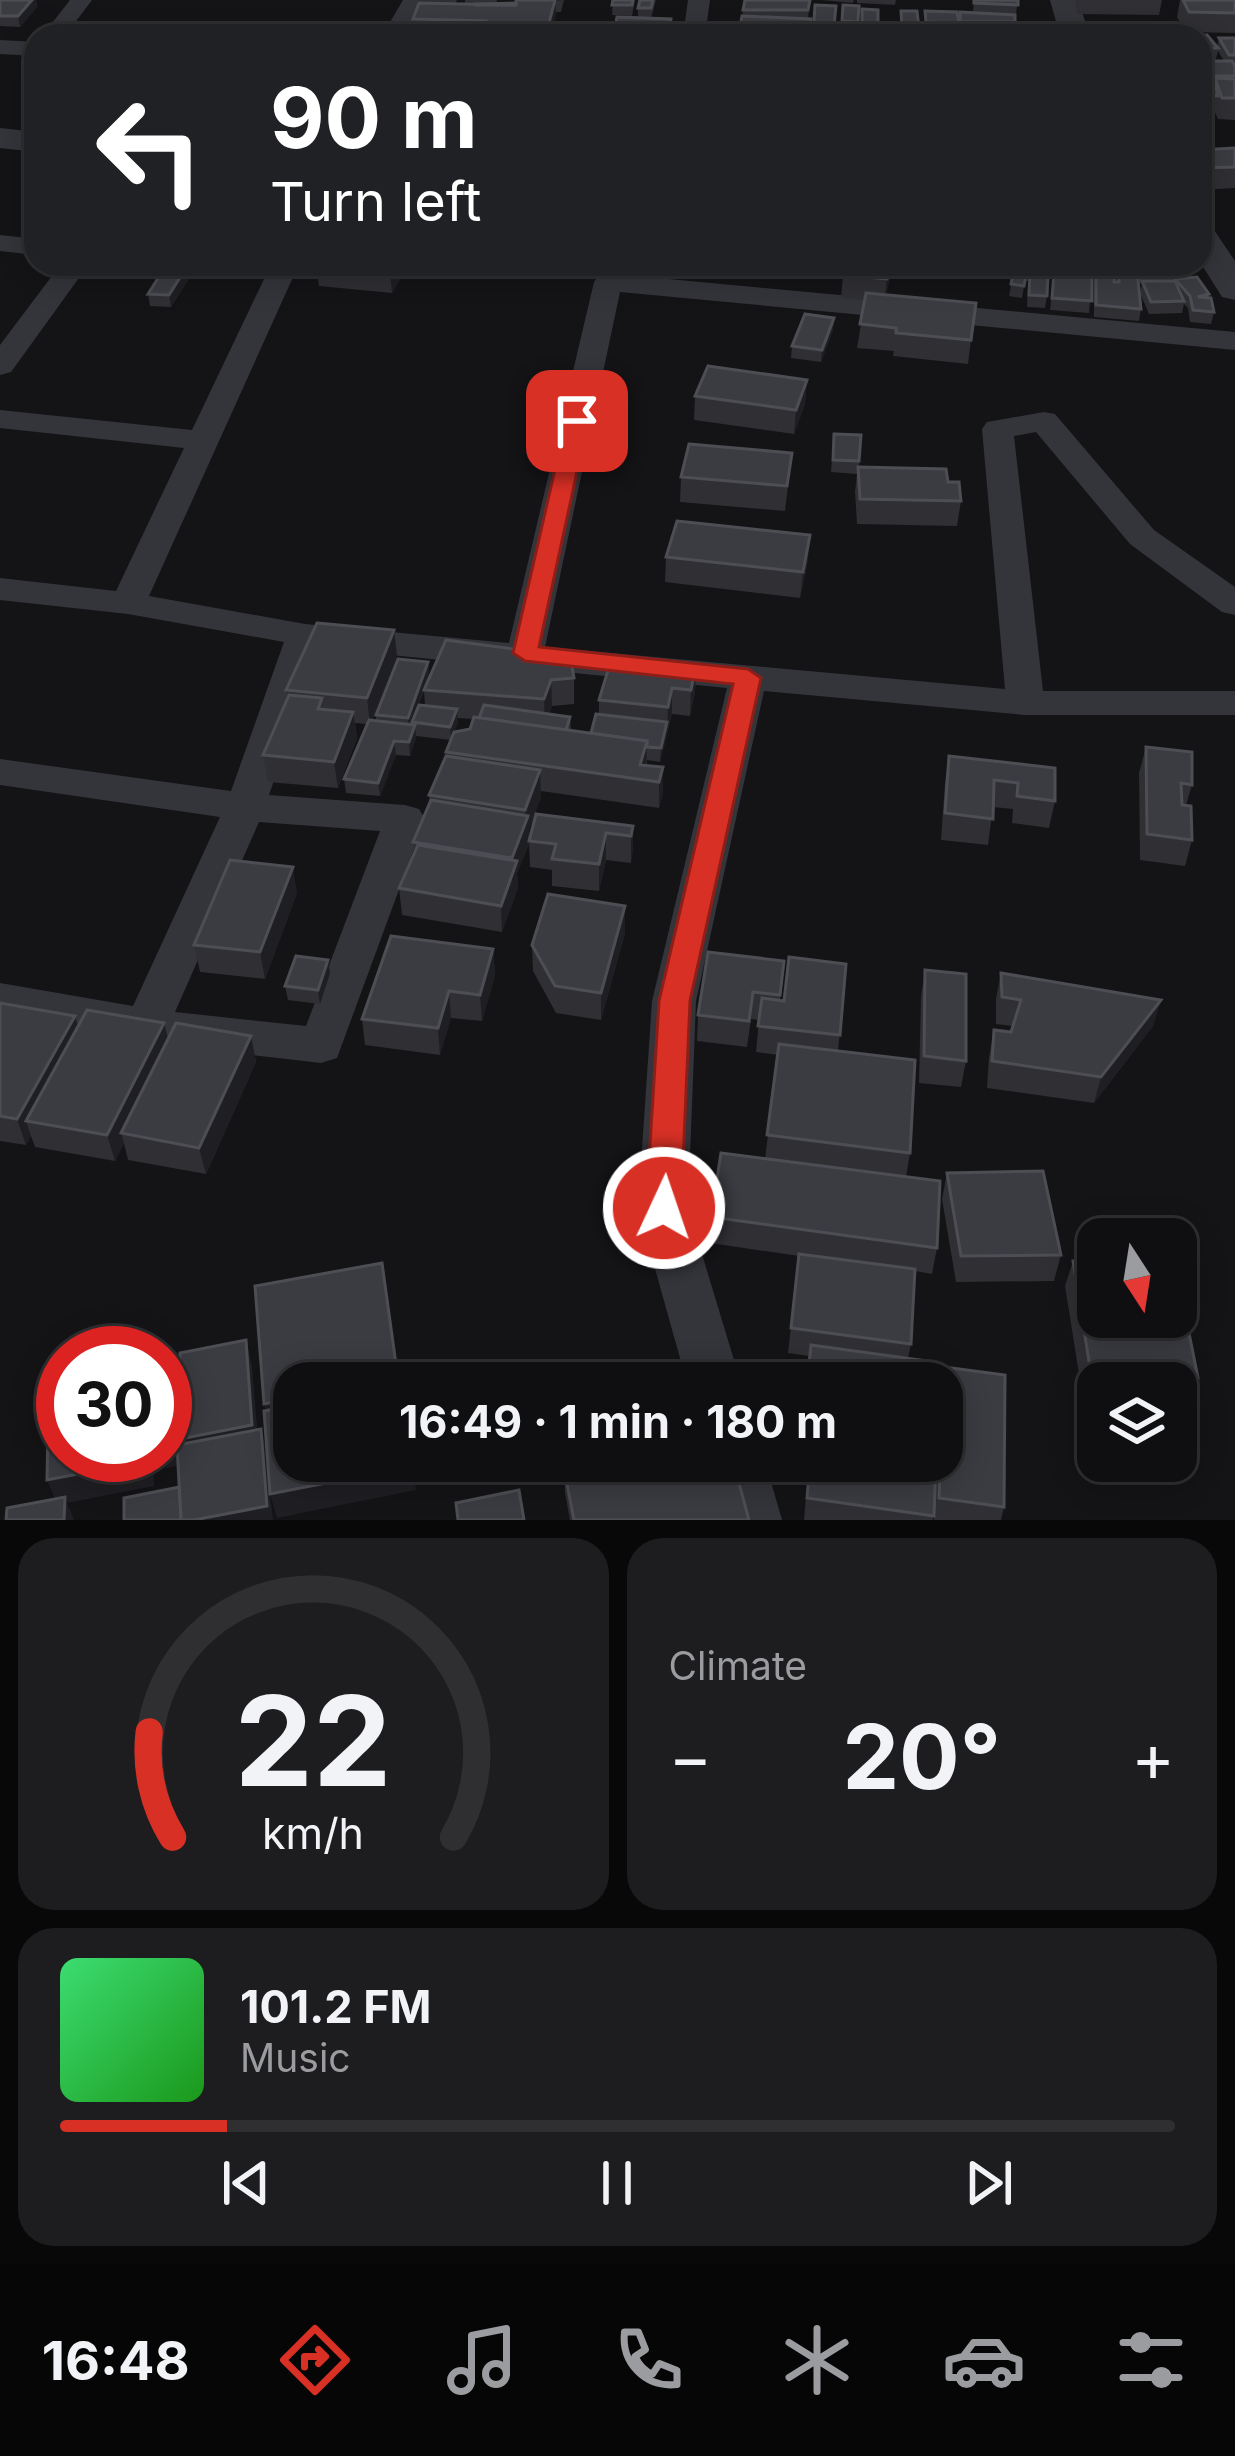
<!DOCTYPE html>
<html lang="en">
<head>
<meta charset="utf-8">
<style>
  body { margin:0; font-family:Inter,sans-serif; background:#1d1c1e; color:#f1f3f6; height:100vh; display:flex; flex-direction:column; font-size:45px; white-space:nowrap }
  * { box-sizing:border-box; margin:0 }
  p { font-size:39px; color:#9b9c9f }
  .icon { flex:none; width:66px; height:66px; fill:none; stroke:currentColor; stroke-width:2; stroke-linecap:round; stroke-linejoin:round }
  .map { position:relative; height:1520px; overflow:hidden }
  .details { display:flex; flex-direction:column; gap:18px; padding:18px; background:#080809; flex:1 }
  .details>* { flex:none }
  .guide { position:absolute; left:24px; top:24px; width:1188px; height:252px; border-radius:36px; box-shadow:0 6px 30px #0003,0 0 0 3px #2f2e30; background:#202124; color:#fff; overflow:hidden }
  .needle { width:78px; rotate:168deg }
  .tools { position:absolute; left:1077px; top:1218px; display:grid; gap:24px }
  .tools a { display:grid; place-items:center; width:120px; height:120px; border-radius:24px; background:#0f0e10; box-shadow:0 6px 30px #0003,0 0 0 3px #2f2e30; font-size:60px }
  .speed { position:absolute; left:36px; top:1326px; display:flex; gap:24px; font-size:60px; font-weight:700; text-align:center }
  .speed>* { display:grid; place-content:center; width:156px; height:156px; border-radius:50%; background:#0f0e10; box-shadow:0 6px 30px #0003,0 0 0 3px #2f2e30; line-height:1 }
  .speed .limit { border:18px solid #d22; background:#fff; color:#111 }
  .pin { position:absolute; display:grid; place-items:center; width:102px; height:102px; color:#fff; margin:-51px; border-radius:24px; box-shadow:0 6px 18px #0006 }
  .me { position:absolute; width:132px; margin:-66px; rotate:3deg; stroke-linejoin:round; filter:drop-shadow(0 0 9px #0008) }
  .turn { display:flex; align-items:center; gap:42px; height:252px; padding:0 48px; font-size:54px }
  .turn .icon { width:156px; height:156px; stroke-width:2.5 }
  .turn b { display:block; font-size:84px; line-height:102px }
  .big { font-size:90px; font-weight:700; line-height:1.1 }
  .details .card { flex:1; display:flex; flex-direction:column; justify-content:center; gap:18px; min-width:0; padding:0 42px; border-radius:36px; background:#1d1c1e }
  .details .dial { align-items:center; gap:0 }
  .dial svg { height:312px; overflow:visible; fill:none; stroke:#2f2e30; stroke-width:7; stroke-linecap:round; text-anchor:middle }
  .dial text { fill:#f1f3f6; stroke:none }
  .song { display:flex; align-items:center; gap:36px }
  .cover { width:144px; height:144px; border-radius:18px; background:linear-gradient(135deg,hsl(140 70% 55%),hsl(120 70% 35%)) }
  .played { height:12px; border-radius:6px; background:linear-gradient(90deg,#d93025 15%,#2f2e30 15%) }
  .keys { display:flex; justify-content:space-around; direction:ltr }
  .heat { display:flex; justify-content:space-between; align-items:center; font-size:66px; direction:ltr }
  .details .tiles { flex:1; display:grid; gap:18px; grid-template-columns:1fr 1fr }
  .card:last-child { grid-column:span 2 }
  .trip { position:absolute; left:273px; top:1362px; width:690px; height:120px; border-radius:36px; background:#0f0e10; box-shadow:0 6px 30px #0003,0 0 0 3px #2f2e30; font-weight:700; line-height:120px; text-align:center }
  .dock { display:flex; height:192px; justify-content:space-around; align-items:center; background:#060606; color:#9b9c9f }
  .dock .icon { width:84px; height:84px }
  .dock .selected { color:#d93025 }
  .dock b { font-size:54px; color:#f1f3f6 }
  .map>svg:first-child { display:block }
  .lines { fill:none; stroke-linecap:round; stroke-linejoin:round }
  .minor { fill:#34353b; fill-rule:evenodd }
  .tertiary { fill:#34353b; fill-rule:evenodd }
  .wall { fill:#2f2f34; fill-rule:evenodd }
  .shaded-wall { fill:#1f1e22 }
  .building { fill:#3b3c42; stroke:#4c4e54; stroke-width:3; fill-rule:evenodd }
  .route { fill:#d93025; stroke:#8d1f18; stroke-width:3 }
</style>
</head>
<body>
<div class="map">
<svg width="1235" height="1520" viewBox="0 0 1235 1520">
  <rect width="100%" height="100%" fill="#141316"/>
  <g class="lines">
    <!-- minor -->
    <g class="minor">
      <path d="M70,0H92L65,36H42Z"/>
      <path d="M403,0H425L404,36H382Z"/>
      <path d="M688,0H710L705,36H683Z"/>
      <path d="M0,40L36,42V56L0,54Z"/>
      <path d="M0,235L36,239V255L0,251Z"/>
      <path d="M61,264H89L11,372L0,375V345Z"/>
      <path d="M204,264H299L149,596L305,624L509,643L594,282L606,264H634L626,275L1235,332V350L620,292L545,647L1005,689L982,429L987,422L1044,412L1055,414L1154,530L1235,587V615L1222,612L1130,544L1036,432L1014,436L1043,691H1235V715H1025L764,691L696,1001L688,1208L741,1383H687L638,1208L652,1001L727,688L319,648L269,795L405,805L419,809L425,819L337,1058L321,1063L146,1043L0,1017V983L133,1006L220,817L0,785V759L231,791L284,642L128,614L0,600V578L116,591L184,448L0,428V410L192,430L265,277L218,272ZM259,822L380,831L306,1026L175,1012Z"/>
      <path d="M709,1461H765L782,1520H726Z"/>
    </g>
    <!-- tertiary -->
    <g class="tertiary">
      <path d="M1050,0H1078L1090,36H1060Z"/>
      <path d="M0,128L36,132V152L0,148Z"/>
      <path d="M1200,223L1212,227L1235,261V300L1222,297L1200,262Z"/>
    </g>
  </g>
  <!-- wall -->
  <g class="wall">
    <path d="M0,0H36L37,7L20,27L0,26Z"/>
    <path d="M417,0H457L455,4H465V0H497L496,4L564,0L561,12H556L553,29L575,36H412L413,19L418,8Z"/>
    <path d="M613,0H635L632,16L612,15Z"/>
    <path d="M656,0L651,18L671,19L670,36H585L615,28L638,18V8Z"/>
    <path d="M745,0H810L808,19L810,36H739Z"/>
    <path d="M821,0H854L853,3Z"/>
    <path d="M857,0H896L895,5L857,3Z"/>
    <path d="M974,0H1018L1013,33L967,32V36H935V32H925V11L957,12L959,26L960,12H973Z"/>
    <path d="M1075,0H1162L1159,15L1077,14Z"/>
    <path d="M1180,0H1235V33L1185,32L1177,17Z"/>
    <path d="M843,5L859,6L858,26H878V36H836L841,27Z"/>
    <path d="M901,11L919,28L918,36H901Z"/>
    <path d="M1200,36L1217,47L1219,38H1235V120L1218,119L1214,110L1213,117L1200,116V61H1224L1218,51L1216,59H1200Z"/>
    <path d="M1235,148V188L1200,190V150Z"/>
    <path d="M316,264L405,271L392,293L319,286Z"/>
    <path d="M893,264L886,295L971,340L968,364L893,356L894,351L857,348L865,300L841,298L843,275Z"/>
    <path d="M1012,264H1052L1045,308L1027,307L1028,281H1025L1022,298L1009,296L1013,274L1021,275L1022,265Z"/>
    <path d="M1075,264H1101V267H1104V264H1128V270H1137V264H1185L1186,278L1209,294L1214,312L1211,324L1190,322L1188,308L1184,304L1182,313L1149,314L1140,293L1142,284L1138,283L1141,309L1139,321L1094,317V277H1092L1089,313L1050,310L1054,272L1075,274Z"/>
    <path d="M190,277L171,307L150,306L148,294Z"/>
    <path d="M834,318L833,330L821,362L791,358L792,346Z"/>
    <path d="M807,380L805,404L794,434L694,420L695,396Z"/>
    <path d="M834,434L861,435L859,467L948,482L961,501L957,526L857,524L855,492L857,474L831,472Z"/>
    <path d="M792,453L785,511L680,502L681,477Z"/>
    <path d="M666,557L808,561L800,598L665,582Z"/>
    <path d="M394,630L397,656L372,720L376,721V715L428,662L429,675L528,659L574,678V704L552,706L549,714L570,717L571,730L591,733L599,715V700L627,669L696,666L695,692L690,716L672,714L660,762L647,760V765L663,767V794L659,808L541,791V797L529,829V838L633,826L631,863L606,860L599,891L552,886V870L530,867L529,844L517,873L518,888L502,932L402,915L399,888L414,853L413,842L430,804L429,795L446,756V752L451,740L416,736L410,756L396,755L380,796L346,793L344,779L367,724L355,723L357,738L338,788L268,782L263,755L288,697L286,690ZM424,691L425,706L415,714ZM457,718L474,719L470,729L454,732Z"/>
    <path d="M1146,747L1192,785L1186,805L1192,840L1185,866L1140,860L1139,773Z"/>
    <path d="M949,756L1055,768V801L1049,828L1012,823L1013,809L993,807L988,845L941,840L945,782Z"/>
    <path d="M297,893L265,979L200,972L194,945Z"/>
    <path d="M625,933L601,1020L556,1013L533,971L532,945Z"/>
    <path d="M493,949L495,975L482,1021L451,1018L440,1055L365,1045L362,1019Z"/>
    <path d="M784,961L780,1001H784L846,964L838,1051L910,1153L906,1177L937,1248L932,1274L915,1271L911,1344L908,1358L809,1356L788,1353L799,1256L710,1243L711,1217L765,1159L778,1055L756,1052L759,1020L751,1019L747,1047L697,1041L698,1015Z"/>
    <path d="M925,970L966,1061L961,1087L919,1083L921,997Z"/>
    <path d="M330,973L320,1004L288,1000L285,986Z"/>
    <path d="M1001,973L1161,1000L1153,1026L1094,1103L987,1088L989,1057L994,1030L1011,1032L1013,1026L996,1024V999Z"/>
    <path d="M0,1003L75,1016L78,1027L168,1039L251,1036L256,1062L206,1174L128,1160L124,1143L115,1161L35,1147L31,1136L26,1145L0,1141Z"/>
    <path d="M947,1173L1061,1255L1054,1281L956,1282L942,1199Z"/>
    <path d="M1073,1261L1198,1378L1188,1403H1176V1383H1098V1399H1083L1065,1286Z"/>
    <path d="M944,1367L1004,1507L1001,1520H934L936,1461H942L941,1383Z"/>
    <path d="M809,1461H936L933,1520H804Z"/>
    <path d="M564,1469L749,1520H570L565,1493Z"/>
  </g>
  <!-- shaded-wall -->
  <g class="shaded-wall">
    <path d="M32,0H36L37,7L20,27L18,16Z"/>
    <path d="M555,0L556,16L551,36H548V27Z"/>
    <path d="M394,264H404L405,271L392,293L390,270Z"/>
    <path d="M890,264H893L884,302L887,279Z"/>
    <path d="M188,265L190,277L171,307L169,295Z"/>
    <path d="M834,318L833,330L821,362L822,350Z"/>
    <path d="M807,380L805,404L794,434L796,410Z"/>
    <path d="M810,535L808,561L800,598L803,572Z"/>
    <path d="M394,630L397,656L370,724L367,698Z"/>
    <path d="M428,662L429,675L409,732L408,718Z"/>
    <path d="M696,666L695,692L690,716L691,690Z"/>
    <path d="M551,680L552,706L545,725L544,699Z"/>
    <path d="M672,688V714L667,733L668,707Z"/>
    <path d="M457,709L458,723L451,740L450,727Z"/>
    <path d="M353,712L357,738L338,788L334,762Z"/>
    <path d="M667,722V736L660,762L661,748Z"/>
    <path d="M415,725L416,739L410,756L409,742Z"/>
    <path d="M394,741L396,755L380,796L378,783Z"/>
    <path d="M647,741L646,767L640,765Z"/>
    <path d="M663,767V794L659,808V782Z"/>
    <path d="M540,770L541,797L529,829L530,842L517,873L518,888L502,932L501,906L513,872L512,858L526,822L525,810Z"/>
    <path d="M633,826V852L631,863V836Z"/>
    <path d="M606,833V860L599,891V864Z"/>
    <path d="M293,867L297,893L265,979L260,952Z"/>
    <path d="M625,906V933L601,1020V993Z"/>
    <path d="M493,949L495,975L482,1021L480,995Z"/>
    <path d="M328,960L330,973L320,1004L318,990Z"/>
    <path d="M449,991L451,1018L440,1055L438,1028Z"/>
    <path d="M1161,1000L1153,1026L1094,1103L1101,1077Z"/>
    <path d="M75,1016L83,1043L26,1121L31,1136L26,1145L17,1119Z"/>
    <path d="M164,1023L171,1049L121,1133L124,1143L115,1161L107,1135Z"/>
    <path d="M251,1036L256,1062L206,1174L199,1148Z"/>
    <path d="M246,1340L252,1366L259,1450L166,1468L162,1455H165V1442Z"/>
    <path d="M294,1398V1424L270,1429L264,1404Z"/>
    <path d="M261,1429L267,1453L412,1461L416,1490L277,1518L270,1494L273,1520H194Z"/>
    <path d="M146,1455H153L154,1486L67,1503L74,1520H64L47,1480Z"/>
  </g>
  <!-- building -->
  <g class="building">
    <path d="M0,0H32L18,16H0Z"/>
    <path d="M516,0H555L548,27L522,26L524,32L516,31L513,36H491L494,30L484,28L486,21L413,19L419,3L516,5Z"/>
    <path d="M613,0H633L632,5H612Z"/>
    <path d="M640,0H653L651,8H638Z"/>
    <path d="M745,0H810L808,10H743Z"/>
    <path d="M974,0H1018V5L974,3Z"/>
    <path d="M1183,0H1235V13L1189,12Z"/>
    <path d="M516,3L515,5H476V4Z"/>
    <path d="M815,5L836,6L833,36H813Z"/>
    <path d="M843,5L859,6L858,22L842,21Z"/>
    <path d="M862,9L878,10V26H871V36H836L837,28L862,26Z"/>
    <path d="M901,11H917L919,28H902Z"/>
    <path d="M925,11L957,12L959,23L926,22Z"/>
    <path d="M960,12L1015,15V22H960Z"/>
    <path d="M742,16L811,19L809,34L739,31Z"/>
    <path d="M617,17L671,19L670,28L658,27V35L585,34V27L615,28Z"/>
    <path d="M936,25L967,26V36H936Z"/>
    <path d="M414,29L480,34L479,36H412Z"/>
    <rect x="551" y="29" width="24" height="7"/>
    <path d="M1207,35L1218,48L1200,49V36H1192Z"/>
    <path d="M1219,38H1235V55H1229Z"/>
    <path d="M1200,61H1232L1235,66V76H1205L1200,69Z"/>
    <path d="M1200,77L1214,78L1218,96L1200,95Z"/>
    <path d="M1215,78L1235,79V98H1222Z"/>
    <path d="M1235,148V167L1202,168L1200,166V150Z"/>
    <path d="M167,264L188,265L169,295L148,294Z"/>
    <path d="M324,264H394L390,270Z"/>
    <path d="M846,264H890L887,279L843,275Z"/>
    <path d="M1022,264H1052V271L1022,269Z"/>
    <path d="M1107,264H1128V270H1137L1141,309L1096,305V266L1107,267ZM1115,266H1119V282H1114Z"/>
    <path d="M1140,264H1185L1186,275L1141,272Z"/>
    <path d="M1054,272L1092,275V301L1052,298Z"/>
    <path d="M1030,273L1048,274L1047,296L1029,295Z"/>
    <path d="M1013,274L1026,275L1024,286L1011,284Z"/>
    <path d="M1197,277L1209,294L1198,297L1211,298L1214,312L1193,310L1190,296L1175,279Z"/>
    <path d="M1142,281H1175L1184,301L1151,302Z"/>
    <path d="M866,293L976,303L971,340L896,333V328L860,324Z"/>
    <path d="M805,314L834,318L822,350L792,346Z"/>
    <path d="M708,366L807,380L796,410L695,396Z"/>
    <path d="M834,434L861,435L859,461L833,460Z"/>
    <path d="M689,444L792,453L787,486L681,477Z"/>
    <path d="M858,467L946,469L948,482H959L961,501L860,499Z"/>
    <path d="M677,521L810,535L803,572L666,557Z"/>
    <path d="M317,623L394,630L367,698L286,690Z"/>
    <path d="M446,640L528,651L524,660L570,656L574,678L551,680L544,699L424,690Z"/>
    <path d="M398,659L428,662L408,718L376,715Z"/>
    <path d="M629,659L696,666L691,690L672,688L668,707L599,700L609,667L627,669Z"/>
    <path d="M289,695L322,698L318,709L353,712L334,762L263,755Z"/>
    <path d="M419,705L457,709L450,727L412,722Z"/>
    <path d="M484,705L570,717L566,730L479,718Z"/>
    <path d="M596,714L667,722L661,748L647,747V741L591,733Z"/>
    <path d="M474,717L647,741L640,765L663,767L659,782L446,752L454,732L470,729Z"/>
    <path d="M369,720L415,725L409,742L394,741L378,783L344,779Z"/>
    <path d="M1146,747L1192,752V785L1181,783L1182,805L1191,806L1192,840L1147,834Z"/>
    <path d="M446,756L540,770L525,810L429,795Z"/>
    <path d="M949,756L1055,768V801L1017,796L1018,783L994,780L993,819L945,813Z"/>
    <path d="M431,800L528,816L512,858L413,842Z"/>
    <path d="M536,814L633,826L631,836L606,833L599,864L552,859L556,844L529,841Z"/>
    <path d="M418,845L517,861L501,906L399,888Z"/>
    <path d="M230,860L293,867L260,952L194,945Z"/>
    <path d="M548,894L625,906L601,993L555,986L532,945Z"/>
    <path d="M391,936L493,949L480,995L449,991L438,1028L362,1019Z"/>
    <path d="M708,952L784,961L780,995L753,992L749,1021L698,1015Z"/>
    <path d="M296,956L328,960L318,990L285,986Z"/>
    <path d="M789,957L846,964L840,1035L758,1026L762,998L784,1001Z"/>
    <path d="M925,970L966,974V1061L924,1056Z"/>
    <path d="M1001,973L1161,1000L1101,1077L992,1061L994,1030L1011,1032L1021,1000L1002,997Z"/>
    <path d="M0,1003L75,1016L17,1119L0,1116Z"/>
    <path d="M87,1010L164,1023L107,1135L26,1121Z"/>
    <path d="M176,1023L251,1036L199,1148L121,1133Z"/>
    <path d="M779,1044L915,1060L910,1153L767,1135Z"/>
    <path d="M721,1153L940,1181L937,1248L711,1217Z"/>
    <path d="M1043,1171L1061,1255L961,1256L947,1173Z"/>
    <path d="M799,1254L915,1269L911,1344L791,1328Z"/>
    <path d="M1073,1261H1098V1317H1176V1268L1198,1378L1091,1374Z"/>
    <path d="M382,1263L398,1379L374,1383H294V1398L264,1404L255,1286Z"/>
    <path d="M246,1340L252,1425L165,1442V1413L182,1409L180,1353Z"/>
    <path d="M811,1345L935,1362L934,1383H807Z"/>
    <path d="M944,1367L1005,1375L1004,1507L939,1498Z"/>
    <path d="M63,1368V1455H146V1461L47,1480L49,1371Z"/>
    <path d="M294,1405V1461H412L413,1466L270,1494L264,1411Z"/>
    <path d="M261,1429L267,1506L194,1520H181L177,1445Z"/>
    <path d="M603,1461H733L749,1520H574L564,1469Z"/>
    <path d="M810,1461H936L934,1516L807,1498Z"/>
    <path d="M179,1487L181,1520H124V1498Z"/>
    <path d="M519,1490L524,1520H458L456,1503Z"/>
    <path d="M65,1497L64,1520H6L7,1508Z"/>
  </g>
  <!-- route -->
  <path class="route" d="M577,415L588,421L539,647L748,669L761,678L690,1001L681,1208L676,1219L664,1223L651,1219L646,1208L659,1001L733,684L525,661L513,653L566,421Z"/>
</svg>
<div class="tools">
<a><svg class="needle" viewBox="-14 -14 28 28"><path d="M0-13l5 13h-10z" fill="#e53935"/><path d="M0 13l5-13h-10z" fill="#9b9c9f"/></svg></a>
<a><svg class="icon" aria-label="layers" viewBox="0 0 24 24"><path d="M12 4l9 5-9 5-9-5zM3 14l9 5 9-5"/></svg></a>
</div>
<div class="speed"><div class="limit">30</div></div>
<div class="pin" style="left:577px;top:421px;background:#d93025"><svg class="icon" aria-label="arrive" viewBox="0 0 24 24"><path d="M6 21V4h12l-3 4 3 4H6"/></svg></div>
<svg class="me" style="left:664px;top:1208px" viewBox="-20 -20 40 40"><circle r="17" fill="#d93025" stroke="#fff" stroke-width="3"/><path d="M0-11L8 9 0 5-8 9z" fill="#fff"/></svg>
<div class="trip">16:49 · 1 min · 180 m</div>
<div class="guide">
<div class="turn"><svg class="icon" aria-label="left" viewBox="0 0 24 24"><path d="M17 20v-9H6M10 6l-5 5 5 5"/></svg><div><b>90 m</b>Turn left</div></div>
</div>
</div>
<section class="details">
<div class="tiles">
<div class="card dial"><svg viewBox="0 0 100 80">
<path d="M14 69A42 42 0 1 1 86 69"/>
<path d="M14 69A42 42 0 0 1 8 42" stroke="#d93025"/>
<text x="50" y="56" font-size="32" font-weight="700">22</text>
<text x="50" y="72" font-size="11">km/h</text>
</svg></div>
<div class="card"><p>Climate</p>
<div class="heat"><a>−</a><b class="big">20°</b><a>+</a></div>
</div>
<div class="card">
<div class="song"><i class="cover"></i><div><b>101.2 FM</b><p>Music</p></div></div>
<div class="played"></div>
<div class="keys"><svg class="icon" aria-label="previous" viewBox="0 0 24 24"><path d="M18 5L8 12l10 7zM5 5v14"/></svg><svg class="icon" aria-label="pause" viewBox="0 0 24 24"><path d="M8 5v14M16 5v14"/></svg><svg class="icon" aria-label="next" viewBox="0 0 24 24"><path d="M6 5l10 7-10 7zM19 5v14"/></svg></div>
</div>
</div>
</section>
<nav class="dock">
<b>16:48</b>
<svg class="icon selected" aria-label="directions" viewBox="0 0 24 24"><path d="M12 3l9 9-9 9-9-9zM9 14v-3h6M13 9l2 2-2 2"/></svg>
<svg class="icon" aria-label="music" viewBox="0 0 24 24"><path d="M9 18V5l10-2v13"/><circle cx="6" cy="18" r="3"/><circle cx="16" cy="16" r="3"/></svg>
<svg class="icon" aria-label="phone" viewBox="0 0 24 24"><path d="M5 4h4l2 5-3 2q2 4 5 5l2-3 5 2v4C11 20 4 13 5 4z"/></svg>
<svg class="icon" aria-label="climate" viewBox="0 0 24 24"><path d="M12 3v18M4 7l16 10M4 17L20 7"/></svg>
<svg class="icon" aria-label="car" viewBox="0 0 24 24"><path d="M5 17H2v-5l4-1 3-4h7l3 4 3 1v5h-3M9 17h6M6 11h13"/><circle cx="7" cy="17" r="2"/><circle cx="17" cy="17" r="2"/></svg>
<svg class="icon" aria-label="filters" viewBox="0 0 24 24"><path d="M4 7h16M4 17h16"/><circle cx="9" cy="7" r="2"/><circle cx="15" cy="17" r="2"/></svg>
</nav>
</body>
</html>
